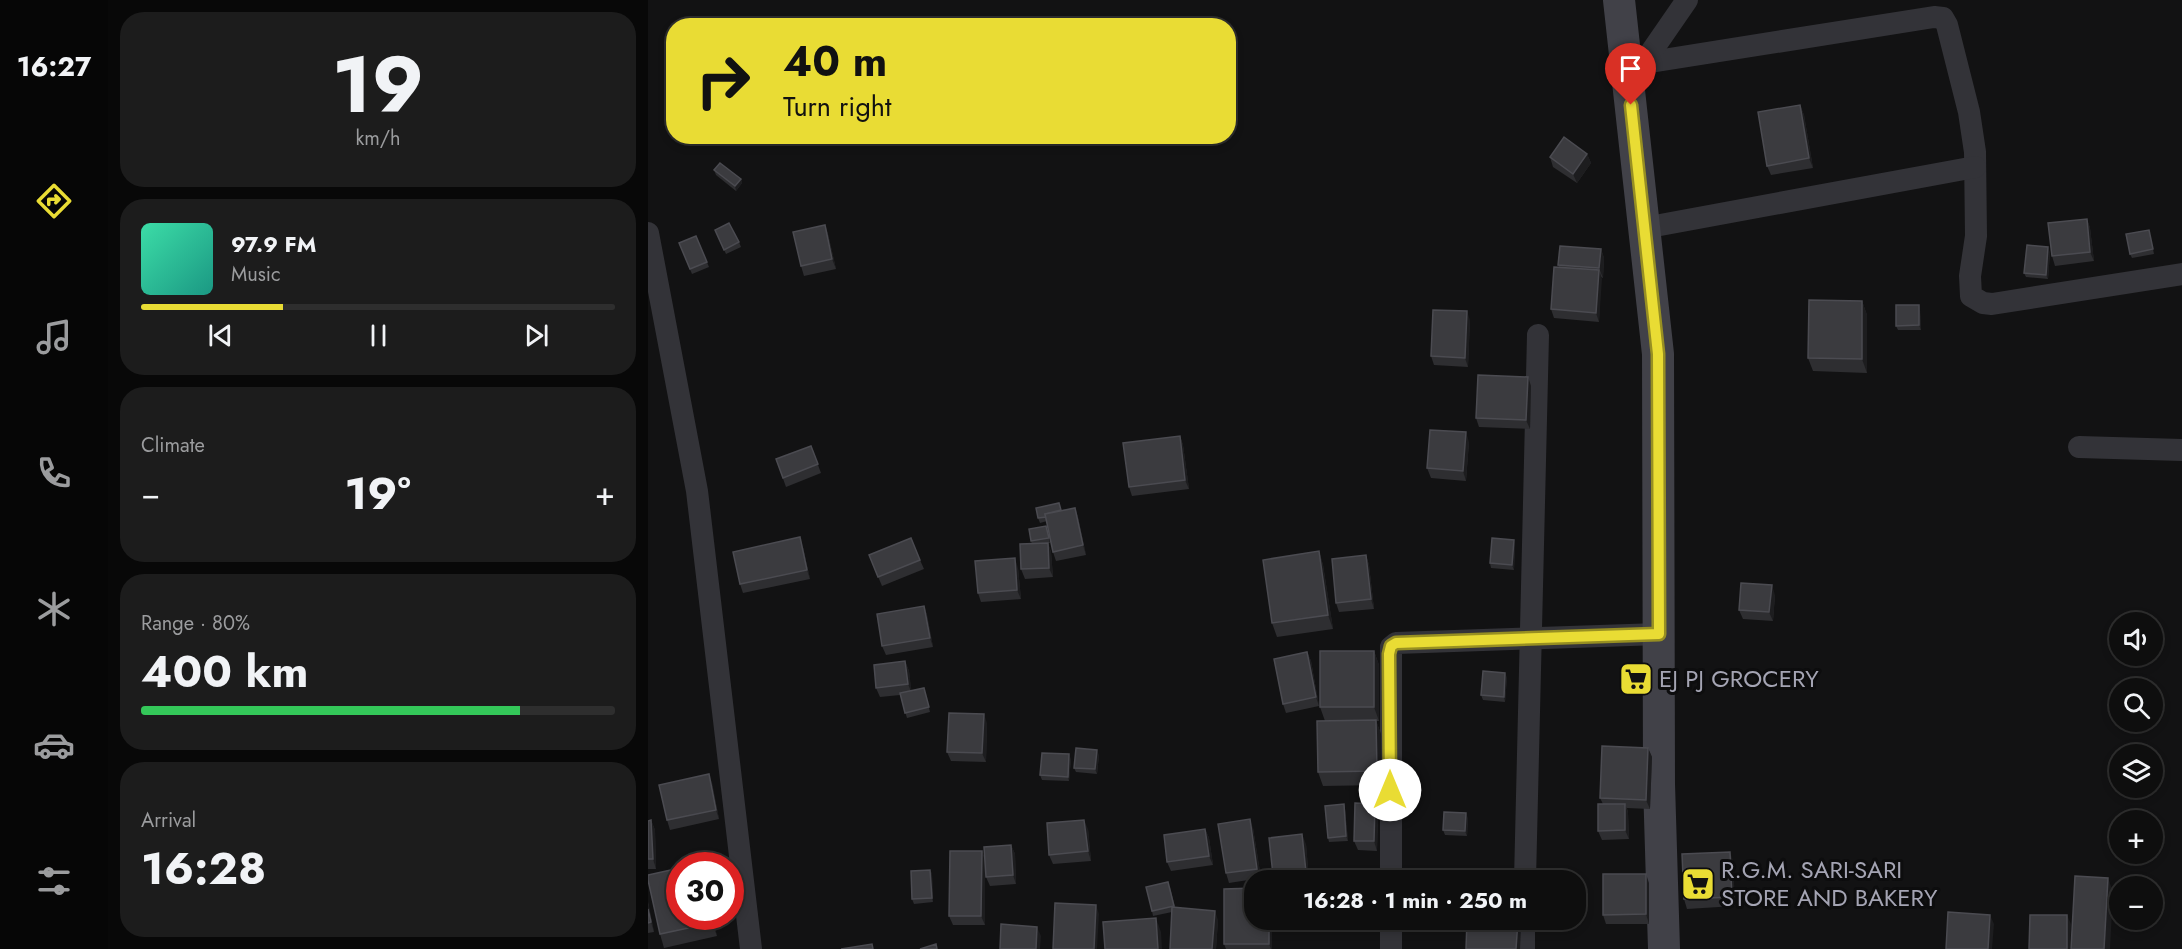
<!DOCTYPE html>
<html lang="en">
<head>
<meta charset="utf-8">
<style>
  body { margin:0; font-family:Jost,sans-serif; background:#1c1c1c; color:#f1f3f6; height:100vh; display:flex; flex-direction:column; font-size:22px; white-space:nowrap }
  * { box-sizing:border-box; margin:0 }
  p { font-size:20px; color:#9b9c9e }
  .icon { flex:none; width:33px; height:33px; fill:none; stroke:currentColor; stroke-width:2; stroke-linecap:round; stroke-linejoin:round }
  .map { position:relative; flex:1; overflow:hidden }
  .details { display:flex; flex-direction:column; gap:12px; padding:12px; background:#080808; width:540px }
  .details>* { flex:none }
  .top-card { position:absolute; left:18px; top:18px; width:570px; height:126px; border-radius:24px; box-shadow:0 3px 9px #0003,0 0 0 2px #2e2e2e; background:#e9dc34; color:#111; overflow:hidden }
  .buttons { position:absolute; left:1461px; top:612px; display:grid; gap:12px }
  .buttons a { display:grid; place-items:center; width:54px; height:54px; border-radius:50%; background:#0e0e0e; box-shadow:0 3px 9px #0003,0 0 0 2px #2e2e2e; font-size:30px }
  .speed { position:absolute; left:18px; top:852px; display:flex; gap:12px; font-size:30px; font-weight:700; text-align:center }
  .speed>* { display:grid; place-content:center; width:78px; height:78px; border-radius:50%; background:#0e0e0e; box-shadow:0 3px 9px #0003,0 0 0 2px #2e2e2e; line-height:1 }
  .speed .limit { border:9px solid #d22; background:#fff; color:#111 }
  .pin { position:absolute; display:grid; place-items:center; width:51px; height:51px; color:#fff; margin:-62px -26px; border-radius:50% 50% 50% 0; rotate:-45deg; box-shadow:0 0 6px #0007 }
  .pin .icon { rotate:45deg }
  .me { position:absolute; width:66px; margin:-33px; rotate:0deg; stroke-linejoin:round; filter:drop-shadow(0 0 4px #0008) }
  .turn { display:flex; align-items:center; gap:21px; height:126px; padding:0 18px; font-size:27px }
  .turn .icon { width:78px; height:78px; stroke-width:2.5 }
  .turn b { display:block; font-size:42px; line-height:51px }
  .big { font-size:45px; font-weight:700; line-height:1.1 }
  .details .tile { flex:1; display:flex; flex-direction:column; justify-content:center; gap:9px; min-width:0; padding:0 21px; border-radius:24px; background:#1c1c1c }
  .details .dial { align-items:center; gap:0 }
  .dial b { font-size:78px; line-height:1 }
  .song { display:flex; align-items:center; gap:18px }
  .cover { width:72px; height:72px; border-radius:9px; background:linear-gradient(135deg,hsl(160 70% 55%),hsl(170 70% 35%)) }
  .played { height:6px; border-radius:3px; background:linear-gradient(90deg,#e9dc34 30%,#2e2e2e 30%) }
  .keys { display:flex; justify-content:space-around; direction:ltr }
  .heat { display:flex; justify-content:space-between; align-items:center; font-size:33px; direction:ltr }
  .charge { height:9px; border-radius:4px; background:linear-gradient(90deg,#34c759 80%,#2e2e2e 0) }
  .trip { position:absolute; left:596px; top:870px; width:342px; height:60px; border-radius:24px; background:#0e0e0e; box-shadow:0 3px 9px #0003,0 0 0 2px #2e2e2e; font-weight:700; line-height:60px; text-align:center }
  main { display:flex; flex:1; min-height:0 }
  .dock { display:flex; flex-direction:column; width:108px; justify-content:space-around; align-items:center; background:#060606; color:#9b9c9e }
  .dock .icon { width:42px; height:42px }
  .dock .selected { color:#e9dc34 }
  .dock b { font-size:27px; color:#f1f3f6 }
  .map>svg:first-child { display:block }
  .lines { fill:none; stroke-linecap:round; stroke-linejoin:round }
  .street { stroke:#333338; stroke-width:22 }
  .secondary { stroke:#414148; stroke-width:32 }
  .wall { fill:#2e2e31 }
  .shaded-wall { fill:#1d1d1f }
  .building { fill:#3b3b3f; stroke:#4b4b51; stroke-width:1.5 }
  .route-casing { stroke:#978f22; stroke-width:15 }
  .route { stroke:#e9dc34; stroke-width:10 }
  .labels { text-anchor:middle; stroke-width:6; stroke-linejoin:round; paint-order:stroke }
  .poi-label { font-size:24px; fill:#a4a4b3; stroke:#0d0d0e; text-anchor:start }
</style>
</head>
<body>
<main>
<nav class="dock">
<b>16:27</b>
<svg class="icon selected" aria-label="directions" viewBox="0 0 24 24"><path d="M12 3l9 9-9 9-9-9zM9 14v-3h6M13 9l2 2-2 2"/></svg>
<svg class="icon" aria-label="music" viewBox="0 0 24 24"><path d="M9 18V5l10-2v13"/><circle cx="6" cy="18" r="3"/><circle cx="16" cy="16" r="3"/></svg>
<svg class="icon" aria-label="phone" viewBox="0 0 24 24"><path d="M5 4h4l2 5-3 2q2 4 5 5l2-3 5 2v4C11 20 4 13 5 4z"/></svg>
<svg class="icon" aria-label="climate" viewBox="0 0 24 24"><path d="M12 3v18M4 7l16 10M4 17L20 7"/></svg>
<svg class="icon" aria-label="car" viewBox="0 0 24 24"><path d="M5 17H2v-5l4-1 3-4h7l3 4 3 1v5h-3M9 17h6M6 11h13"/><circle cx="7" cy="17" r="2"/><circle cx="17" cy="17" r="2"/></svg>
<svg class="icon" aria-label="filters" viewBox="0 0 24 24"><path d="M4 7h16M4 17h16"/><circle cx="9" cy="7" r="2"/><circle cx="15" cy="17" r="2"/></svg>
</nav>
<section class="details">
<div class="tile dial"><b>19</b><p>km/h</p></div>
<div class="tile">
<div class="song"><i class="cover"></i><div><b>97.9 FM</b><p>Music</p></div></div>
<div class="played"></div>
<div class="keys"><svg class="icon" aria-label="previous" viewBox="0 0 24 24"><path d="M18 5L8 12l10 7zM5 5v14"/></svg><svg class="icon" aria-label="pause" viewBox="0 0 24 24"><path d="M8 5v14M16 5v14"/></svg><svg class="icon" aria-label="next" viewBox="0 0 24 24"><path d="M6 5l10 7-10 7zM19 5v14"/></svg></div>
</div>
<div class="tile"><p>Climate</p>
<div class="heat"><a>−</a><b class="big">19°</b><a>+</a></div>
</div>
<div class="tile"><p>Range · 80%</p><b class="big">400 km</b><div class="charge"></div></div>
<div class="tile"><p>Arrival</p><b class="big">16:28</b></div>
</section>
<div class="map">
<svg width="1534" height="949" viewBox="0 0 1534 949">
  <rect width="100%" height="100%" fill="#121213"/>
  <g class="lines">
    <!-- street -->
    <g class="street">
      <path d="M996,63L1286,17L1295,18L1299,25L1321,112L1327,152L1328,236L1322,276L1323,296L1335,303L1344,304L1534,274"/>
      <path d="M990,71L1039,0"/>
      <path d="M996,228L1327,167"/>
      <path d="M0,233L49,491L103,949"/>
      <path d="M1431,447L1534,450"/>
      <path d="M743,880V647L748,643L1011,634"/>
      <path d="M877,880L890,335"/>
      <path d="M743,920V949"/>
      <path d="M876,949V920"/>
    </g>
    <!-- secondary -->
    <path class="secondary" d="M971,0L1010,354L1011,784L1016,949"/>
  </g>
  <!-- wall -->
  <g class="wall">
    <path d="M1152,105L1156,115L1165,168L1123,175L1119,166Z"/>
    <path d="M939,154L943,163L929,183L905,167L902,157Z"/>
    <path d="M66,170L93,179L94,183L88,191L68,175Z"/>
    <path d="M1439,219L1442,228L1446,261L1407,266L1404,256Z"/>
    <path d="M177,225L180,234L188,269L156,276L153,266Z"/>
    <path d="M67,230L91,242L93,247L78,254Z"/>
    <path d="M1501,230L1506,254L1484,258L1482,254Z"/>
    <path d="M48,236L61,267L44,274L31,243Z"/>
    <path d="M953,249L956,258L955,278L953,277L951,322L906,318L903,309L911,267L910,265Z"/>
    <path d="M1402,252L1400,279L1378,277L1376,273Z"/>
    <path d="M1214,301L1219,315V373L1165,371L1160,358Z"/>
    <path d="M1272,310L1273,330H1250L1248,326Z"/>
    <path d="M822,320L820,367L786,365L783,356Z"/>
    <path d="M880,377L883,386L882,429L831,427L828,418Z"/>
    <path d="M532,436L535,445L541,489L484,496L481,487Z"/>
    <path d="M821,442L818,481L783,478L779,468Z"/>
    <path d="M163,446L173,473L138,487L128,459Z"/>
    <path d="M427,508L430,517L438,555L408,561L405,552L399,521L392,523L390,518L413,510Z"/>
    <path d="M398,526L402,543H400L403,552L405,577L377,579L373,569L384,544L383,541Z"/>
    <path d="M867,545L866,570L843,568L842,563Z"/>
    <path d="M155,547L162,579L95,593L92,584Z"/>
    <path d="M671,551L675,565L685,629L629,637L624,623Z"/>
    <path d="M221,555L272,560L276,569L234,586Z"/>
    <path d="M718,555L721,565L726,609L691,612L688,603Z"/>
    <path d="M370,568L373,599L333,602L330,593Z"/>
    <path d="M1127,595L1125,621L1095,619L1091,610Z"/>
    <path d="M276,606L279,615L285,647L238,655L234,646Z"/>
    <path d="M726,651L731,665V721H728L733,734L734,785L675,786L670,772L703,721H677L672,707Z"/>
    <path d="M659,652L663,661L671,706L638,713L635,704Z"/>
    <path d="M257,661L261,671L263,691L276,688L282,712L259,718L252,695L232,697L228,688Z"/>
    <path d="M859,677L857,702L835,700L833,695Z"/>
    <path d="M339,723L338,762L303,761L299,752Z"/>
    <path d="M1000,748L1004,757L1002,809L979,808L980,813L981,839L954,840L950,831L955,804L952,798Z"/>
    <path d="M451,755L449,774L428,772L426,768Z"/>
    <path d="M423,759L421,781L394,780L392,775Z"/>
    <path d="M64,783L71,819L22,830L19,820Z"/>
    <path d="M696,804L697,809L700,841L681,842L680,838Z"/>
    <path d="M730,813L729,851L710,850L706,841Z"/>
    <path d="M820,818L819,836L797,835L795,830Z"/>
    <path d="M3,820L7,830L8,869H0V821Z"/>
    <path d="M605,828L613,878L581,883L578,873Z"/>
    <path d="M440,829L443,861L405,864L401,855Z"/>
    <path d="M557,829L561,838L565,865L523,871L519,862Z"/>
    <path d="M658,844L661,880H627L625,875Z"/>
    <path d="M363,845L367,854L368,884L342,886L338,877Z"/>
    <path d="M334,851L337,860V925H305L301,916Z"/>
    <path d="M1085,861L1087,906L1039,909L1036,899Z"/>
    <path d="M282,870L284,874L285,902L266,904L264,899Z"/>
    <path d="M1001,883V924H958L955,915Z"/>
    <path d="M522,887L527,907L570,920L568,949H522L524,912L505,916L504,911Z"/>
    <path d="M0,902L6,932L0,933Z"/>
    <path d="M64,916L69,936L16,948L12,934Z"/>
    <path d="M624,920V949H578L576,944Z"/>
    <path d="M687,920H727L728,923L690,927Z"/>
  </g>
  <!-- shaded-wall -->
  <g class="shaded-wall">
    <path d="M1152,105L1156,115L1165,168L1161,158Z"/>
    <path d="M939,154L943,163L929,183L925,174Z"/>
    <path d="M93,179L94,183L88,191L87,186Z"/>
    <path d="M1439,219L1442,228L1446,261L1442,252Z"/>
    <path d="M177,225L180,234L188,269L184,259Z"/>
    <path d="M1400,247L1402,252L1400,279L1398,275Z"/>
    <path d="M953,249L956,258L955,278L951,268Z"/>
    <path d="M951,270L954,279L951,322L948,313Z"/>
    <path d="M1214,301L1219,315V373L1214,359Z"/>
    <path d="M1271,305L1272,310L1273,330L1271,325Z"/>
    <path d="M819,311L822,320L820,367L817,358Z"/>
    <path d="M880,377L883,386L882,429L878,420Z"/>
    <path d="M818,432L821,442L818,481L815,471Z"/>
    <path d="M532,436L535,445L541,489L537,480Z"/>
    <path d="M427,508L430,517L438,555L435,545Z"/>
    <path d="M152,537L155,547L162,579L159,570Z"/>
    <path d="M866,540L867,545L866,570L864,565Z"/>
    <path d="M400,543L403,552L405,577L401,568Z"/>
    <path d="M671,551L675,565L685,629L680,615Z"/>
    <path d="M718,555L721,565L726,609L723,599Z"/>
    <path d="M367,558L370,568L373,599L369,590Z"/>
    <path d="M1124,585L1127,595L1125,621L1121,612Z"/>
    <path d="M276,606L279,615L285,647L282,638Z"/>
    <path d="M726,651L731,665V721L726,707Z"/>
    <path d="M659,652L663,661L671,706L668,697Z"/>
    <path d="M257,661L261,671L264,694L260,684Z"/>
    <path d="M857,673L859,677L857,702L856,697Z"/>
    <path d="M336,714L339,723L338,762L334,753Z"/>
    <path d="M728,720L733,734L734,785L729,771Z"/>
    <path d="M1000,748L1004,757L1002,809L998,800Z"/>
    <path d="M449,750L451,755L449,774L447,769Z"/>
    <path d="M421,754L423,759L421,781L420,777Z"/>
    <path d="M61,774L64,783L71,819L68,810Z"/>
    <path d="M696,804L697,809L700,841L698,836Z"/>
    <path d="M727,804L730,813L729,851L726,841Z"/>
    <path d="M977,804L980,813L981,839L977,830Z"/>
    <path d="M818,813L820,818L819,836L817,831Z"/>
    <path d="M602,819L605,828L613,878L609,869Z"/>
    <path d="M3,820L7,830L8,869L5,859Z"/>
    <path d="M436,820L440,829L443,861L440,851Z"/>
    <path d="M557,829L561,838L565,865L561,856Z"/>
    <path d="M654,834L658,844L661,880L658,872Z"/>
    <path d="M363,845L367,854L368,884L365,875Z"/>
    <path d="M334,851L337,860V925L333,916Z"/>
    <path d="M1082,852L1085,861L1087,906L1084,897Z"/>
    <path d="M282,870L284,874L285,902L284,898Z"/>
    <path d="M998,874L1001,883V924L998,914Z"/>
    <path d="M1460,878L1465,892L1462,949H1456Z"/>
    <path d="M0,902L6,932L3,922L0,909Z"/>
    <path d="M448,905L451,914L449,949H446Z"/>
    <path d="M567,911L570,920L568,949H564Z"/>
    <path d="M1342,915L1346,924L1344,949H1340Z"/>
    <path d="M1419,915L1423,924L1422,949H1419Z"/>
    <path d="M62,916H64L69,936L64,923Z"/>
    <path d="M508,918L513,932L514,949H510Z"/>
    <path d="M621,920H624V949H623L621,944Z"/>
    <path d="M870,920L873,927L872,949H868Z"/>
    <path d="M389,927L393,936L392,949H388Z"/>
  </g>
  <!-- building -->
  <g class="building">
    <path d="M1152,105L1161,158L1119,166L1110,112Z"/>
    <path d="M916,137L939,154L925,174L902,157Z"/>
    <path d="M72,163L93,179L87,186L66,170Z"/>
    <path d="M1439,219L1442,252L1404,256L1400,223Z"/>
    <path d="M81,223L91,242L76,250L67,230Z"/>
    <path d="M177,225L184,259L153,266L145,232Z"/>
    <path d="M1501,230L1505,249L1482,254L1478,234Z"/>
    <path d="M48,236L59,262L42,269L31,243Z"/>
    <path d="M1379,245L1400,247L1398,275L1376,273Z"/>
    <path d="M912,246L953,249L951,268L910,265Z"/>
    <path d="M906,267L951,270L948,313L903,309Z"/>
    <path d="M1161,300L1214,301V359L1160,358Z"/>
    <path d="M1248,305H1271V325L1248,326Z"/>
    <path d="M785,310L819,311L817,358L783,356Z"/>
    <path d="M830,375L880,377L878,420L828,418Z"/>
    <path d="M782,430L818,432L815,471L779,468Z"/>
    <path d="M532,436L537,480L481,487L475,443Z"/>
    <path d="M163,446L170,464L135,478L128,459Z"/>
    <path d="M411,503L413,510L397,514L398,517L390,518L388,508Z"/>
    <path d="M427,508L435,545L405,552L397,514Z"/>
    <path d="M398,526L401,538L383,541L381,529Z"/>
    <path d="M152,537L159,570L92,584L85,552Z"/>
    <path d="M263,538L272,560L230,577L221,555Z"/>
    <path d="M844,538L866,540L864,565L842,563Z"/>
    <path d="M400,543L401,568L373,569L372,544Z"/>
    <path d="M671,551L680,615L624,623L615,560Z"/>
    <path d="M718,555L723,599L688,603L684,559Z"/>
    <path d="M367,558L369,590L330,593L327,561Z"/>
    <path d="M1093,583L1124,585L1121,612L1091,610Z"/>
    <path d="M276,606L282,638L234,646L229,614Z"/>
    <rect x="672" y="651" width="54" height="56"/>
    <path d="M659,652L668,697L635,704L626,659Z"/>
    <path d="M257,661L260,684L228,688L226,665Z"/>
    <path d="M835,671L857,673L856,697L833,695Z"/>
    <path d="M276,688L281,707L257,713L252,693Z"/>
    <path d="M301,713L336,714L334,753L299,752Z"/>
    <path d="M728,720L729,771L670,772L669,721Z"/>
    <path d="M954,746L1000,748L998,800L952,798Z"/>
    <path d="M428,748L449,750L447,769L426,768Z"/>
    <path d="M394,753L421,754L420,777L392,775Z"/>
    <path d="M61,774L68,810L19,820L11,785Z"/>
    <path d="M707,803L727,804L726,841H706Z"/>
    <path d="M696,804L698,836L680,838L677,806Z"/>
    <path d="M950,804H977V830L950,831Z"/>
    <path d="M796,812L818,813L817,831L795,830Z"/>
    <path d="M602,819L609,869L578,873L570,824Z"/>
    <path d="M3,820L5,859H0V821Z"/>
    <path d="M436,820L440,851L401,855L399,823Z"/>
    <path d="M557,829L561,856L519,862L516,835Z"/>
    <path d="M654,834L658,872L625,875L621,838Z"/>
    <path d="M363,845L365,875L338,877L336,847Z"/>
    <path d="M302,851H334L333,916H301Z"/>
    <path d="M1082,852L1084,897L1036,899L1034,854Z"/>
    <path d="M32,868V916H62L64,923L12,934L0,880V875Z"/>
    <path d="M282,870L284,898L264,899L263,871Z"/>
    <path d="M720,871L721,880H683L682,875Z"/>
    <path d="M955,874H998V914L955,915Z"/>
    <path d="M1427,876L1460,878L1456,949H1423Z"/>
    <path d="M520,882L526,906L504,911L498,887Z"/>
    <path d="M606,888V920H621V944H576V889Z"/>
    <path d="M407,903L448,905L446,949H405Z"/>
    <path d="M524,907L567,911L564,949H522Z"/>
    <path d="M0,909L3,922L0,923Z"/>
    <path d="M1300,912L1342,915L1340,949H1298Z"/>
    <path d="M1382,915H1419V949H1381Z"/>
    <path d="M508,918L510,949H457L455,922Z"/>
    <path d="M819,920H870L868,949H818Z"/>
    <path d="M353,924L389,927L388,949H352Z"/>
    <path d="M224,944L225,949H193Z"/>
    <path d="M288,944L289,949H272Z"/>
  </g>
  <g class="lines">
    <!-- route casing -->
    <g class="route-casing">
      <path id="route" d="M742,790L741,654L743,646L748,643L1011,634L1010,354L983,105"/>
    </g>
    <!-- route -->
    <use href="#route" class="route"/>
  </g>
  <!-- icons -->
  <defs>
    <g id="supermarket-square" transform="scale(1.725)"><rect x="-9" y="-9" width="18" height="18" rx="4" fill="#e9dc34" stroke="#0d0d0e"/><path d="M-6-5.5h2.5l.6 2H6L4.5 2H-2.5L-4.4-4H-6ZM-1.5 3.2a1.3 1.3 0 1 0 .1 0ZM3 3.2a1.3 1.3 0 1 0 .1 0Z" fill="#111"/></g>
  </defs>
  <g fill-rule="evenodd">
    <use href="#supermarket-square" x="988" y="679"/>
    <use href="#supermarket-square" x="1050" y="884"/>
  </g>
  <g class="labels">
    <!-- poi labels -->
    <g class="poi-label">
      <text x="1011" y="687">EJ PJ GROCERY</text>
      <text x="1073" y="878">R.G.M. SARI-SARI<tspan x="1073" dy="28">STORE AND BAKERY</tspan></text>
    </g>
  </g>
</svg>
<div class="buttons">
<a><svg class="icon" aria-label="sound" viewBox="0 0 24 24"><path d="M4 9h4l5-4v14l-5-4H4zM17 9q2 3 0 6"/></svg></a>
<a><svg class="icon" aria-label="search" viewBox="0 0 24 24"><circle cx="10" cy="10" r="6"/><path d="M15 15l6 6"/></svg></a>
<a><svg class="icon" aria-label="layers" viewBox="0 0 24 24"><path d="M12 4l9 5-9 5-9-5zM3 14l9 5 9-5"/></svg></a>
<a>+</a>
<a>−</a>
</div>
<div class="speed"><div class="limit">30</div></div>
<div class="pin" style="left:983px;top:105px;background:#d93025"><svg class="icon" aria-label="arrive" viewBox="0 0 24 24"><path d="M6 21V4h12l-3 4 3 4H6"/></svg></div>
<svg class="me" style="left:742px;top:790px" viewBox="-20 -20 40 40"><circle r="19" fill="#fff"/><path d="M0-13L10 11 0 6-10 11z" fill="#e9dc34"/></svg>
<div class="trip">16:28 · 1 min · 250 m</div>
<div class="top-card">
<div class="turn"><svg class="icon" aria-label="right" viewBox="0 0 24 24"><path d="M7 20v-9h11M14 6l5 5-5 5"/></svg><div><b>40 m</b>Turn right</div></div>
</div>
</div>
</main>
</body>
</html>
